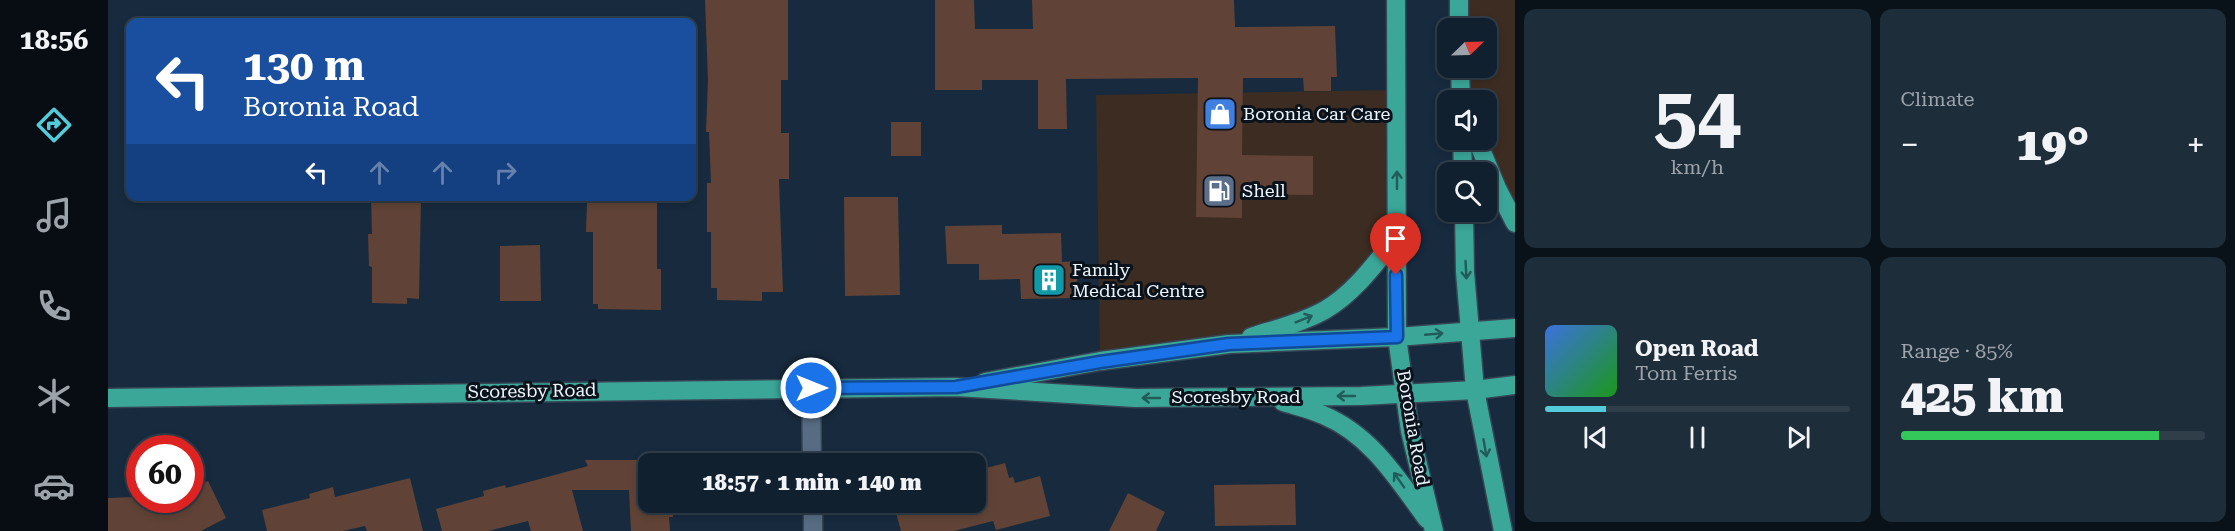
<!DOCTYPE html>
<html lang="en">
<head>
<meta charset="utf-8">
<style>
  body { margin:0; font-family:"Roboto Serif",serif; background:#1e2d3a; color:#f1f3f6; height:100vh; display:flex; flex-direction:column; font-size:22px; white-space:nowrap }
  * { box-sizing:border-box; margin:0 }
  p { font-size:20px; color:#9ca3aa }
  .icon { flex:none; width:33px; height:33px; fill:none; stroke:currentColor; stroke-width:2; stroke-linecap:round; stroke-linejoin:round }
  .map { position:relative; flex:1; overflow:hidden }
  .sheet { display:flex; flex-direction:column; gap:9px; padding:9px; background:#091219; width:720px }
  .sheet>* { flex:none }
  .banner { position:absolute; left:18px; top:18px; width:570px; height:183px; border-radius:12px; box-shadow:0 3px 9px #0003,0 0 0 2px #303e4a; background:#1a4fa0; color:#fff; overflow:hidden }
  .needle { width:39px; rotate:67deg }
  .fabs { position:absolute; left:1329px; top:18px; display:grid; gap:12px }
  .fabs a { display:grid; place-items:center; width:60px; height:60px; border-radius:12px; background:#11202e; box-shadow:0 3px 9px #0003,0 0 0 2px #303e4a; font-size:30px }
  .speed { position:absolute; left:18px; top:435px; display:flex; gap:12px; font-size:30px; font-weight:700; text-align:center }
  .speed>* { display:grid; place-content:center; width:78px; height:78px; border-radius:50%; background:#11202e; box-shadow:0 3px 9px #0003,0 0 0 2px #303e4a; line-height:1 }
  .speed .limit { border:9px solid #d22; background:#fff; color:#111 }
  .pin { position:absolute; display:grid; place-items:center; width:51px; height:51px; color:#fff; margin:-62px -26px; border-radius:50% 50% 50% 0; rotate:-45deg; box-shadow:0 0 6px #0007 }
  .pin .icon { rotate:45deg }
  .me { position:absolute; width:66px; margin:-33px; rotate:90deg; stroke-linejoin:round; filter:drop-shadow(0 0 4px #0008) }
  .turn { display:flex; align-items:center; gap:21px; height:126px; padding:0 18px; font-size:27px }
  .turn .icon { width:78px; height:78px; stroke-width:2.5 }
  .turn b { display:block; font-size:42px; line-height:51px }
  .lanes { display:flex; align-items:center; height:57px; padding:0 18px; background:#0003; justify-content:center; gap:30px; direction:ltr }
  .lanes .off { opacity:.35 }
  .big { font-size:45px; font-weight:800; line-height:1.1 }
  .sheet .tile { flex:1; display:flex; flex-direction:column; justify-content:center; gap:9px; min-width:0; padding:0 21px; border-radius:12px; background:#1e2d3a }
  .sheet .dial { align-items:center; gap:0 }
  .dial b { font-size:78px; line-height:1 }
  .song { display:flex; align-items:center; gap:18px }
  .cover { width:72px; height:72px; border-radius:9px; background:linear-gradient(135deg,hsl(220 70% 55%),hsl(120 70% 35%)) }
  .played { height:6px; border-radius:3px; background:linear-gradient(90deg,#53cbda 20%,#303e4a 20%) }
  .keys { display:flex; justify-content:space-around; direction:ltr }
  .heat { display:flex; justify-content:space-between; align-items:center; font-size:33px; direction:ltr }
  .charge { height:9px; border-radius:4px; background:linear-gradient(90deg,#34c759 85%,#303e4a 0) }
  .sheet .tiles { flex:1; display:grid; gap:9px; grid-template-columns:repeat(2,1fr) }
  .trip { position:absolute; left:530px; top:453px; width:348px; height:60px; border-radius:12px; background:#11202e; box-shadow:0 3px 9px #0003,0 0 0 2px #303e4a; font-weight:800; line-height:60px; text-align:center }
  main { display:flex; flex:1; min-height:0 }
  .tabs { display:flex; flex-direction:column; width:108px; justify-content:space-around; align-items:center; background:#070d12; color:#9ca3aa }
  .tabs .icon { width:42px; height:42px }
  .tabs .on { color:#53cbda }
  .tabs b { font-size:27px; color:#f1f3f6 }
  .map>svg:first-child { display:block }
  .commercial { fill:#3c2c21 }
  .building { fill:#604336 }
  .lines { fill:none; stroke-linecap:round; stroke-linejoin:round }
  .minor-casing { stroke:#364454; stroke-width:21 }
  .major-casing { stroke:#364454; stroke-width:21 }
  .minor { stroke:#576c83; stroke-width:18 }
  .major { stroke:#3ba799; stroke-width:18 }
  .oneway { stroke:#225c5a }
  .route-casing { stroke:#114b97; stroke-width:15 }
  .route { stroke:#1a73e8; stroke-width:10 }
  .labels { text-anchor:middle; stroke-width:6; stroke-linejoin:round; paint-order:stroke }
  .poi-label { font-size:18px; fill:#edf5fd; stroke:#0a121b; text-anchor:start }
  .street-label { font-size:18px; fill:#edf5fd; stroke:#0a121b }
</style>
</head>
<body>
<main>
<nav class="tabs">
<b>18:56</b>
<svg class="icon on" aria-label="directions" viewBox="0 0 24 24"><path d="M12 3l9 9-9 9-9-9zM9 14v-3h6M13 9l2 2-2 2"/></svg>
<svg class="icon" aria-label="music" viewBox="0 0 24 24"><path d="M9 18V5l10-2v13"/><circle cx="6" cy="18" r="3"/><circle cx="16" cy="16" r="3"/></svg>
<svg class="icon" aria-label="phone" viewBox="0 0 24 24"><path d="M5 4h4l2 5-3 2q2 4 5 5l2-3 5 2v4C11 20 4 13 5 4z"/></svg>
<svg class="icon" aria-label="climate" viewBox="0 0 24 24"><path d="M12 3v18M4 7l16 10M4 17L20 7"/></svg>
<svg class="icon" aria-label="car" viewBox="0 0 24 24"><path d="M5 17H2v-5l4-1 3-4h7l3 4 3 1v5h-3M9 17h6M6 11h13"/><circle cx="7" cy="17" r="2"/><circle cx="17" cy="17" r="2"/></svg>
</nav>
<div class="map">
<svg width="1407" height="531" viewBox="0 0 1407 531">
  <rect width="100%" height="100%" fill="#172a3e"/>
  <!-- commercial -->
  <g class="commercial">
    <path d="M1351,0H1407V223L1378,140V100H1353L1352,68H1378V28H1352Z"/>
    <path d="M1289,90L1288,238L1233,299L1121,344L992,361L988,95Z"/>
  </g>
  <!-- building -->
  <g class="building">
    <path d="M597,0H680V80H673V133H681V179H671L675,292H654V301L609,300V288H603V232H599V183H603L601,132H598L600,80Z"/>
    <path d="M827,0H866L867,29H925L924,0H1126L1127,27L1227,26L1229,77H1223V91H1196L1195,78H1135L1134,155L1205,156V195L1134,194V218L1088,217L1090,78L958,79L959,129H930V80H874V90H827Z"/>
    <rect x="783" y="122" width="30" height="34"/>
    <path d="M736,197H790L792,295L737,296Z"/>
    <path d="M263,198H313L311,299L299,298V304L264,303V267L261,266L260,234H264Z"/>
    <path d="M479,202H549V269H553V310L490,309V304H485V232H478Z"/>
    <path d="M894,225V234L953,233L954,262L969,261V298L913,299L912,279L871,280V264H839L837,226Z"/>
    <path d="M432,245L433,301H392V246Z"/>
    <path d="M477,460H565V464H540V502H565V517H561L562,531H523L521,490H464L475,531H423L420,521L380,531H334L328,509L376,496L375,491L397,485L398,488L480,466Z"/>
    <path d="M897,463L901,478L905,477L907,483L932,476L942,516L888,530L885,521L846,531H793L785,502H867V471Z"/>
    <path d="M302,478L315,531H259L257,526L235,531H159L154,510L202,498L201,494L225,487L227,497Z"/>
    <path d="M100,481L118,518L93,531H0V498L26,497V500H82V490Z"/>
    <path d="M1187,484L1188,525L1107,526L1106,485Z"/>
    <path d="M1020,493L1057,512L1048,531H1001Z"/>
  </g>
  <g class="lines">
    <!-- minor casing -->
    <g class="minor-casing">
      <g id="minor">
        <path d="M703,388L704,464"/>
        <path d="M705,502V531"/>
      </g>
    </g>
    <!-- major casing -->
    <g class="major-casing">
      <g id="major">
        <path d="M1288,0L1289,337L1302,431L1326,531"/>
        <path d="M1351,0V28"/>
        <path d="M1352,68L1353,100"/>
        <path d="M1354,140L1355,172"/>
        <path d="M1369,140L1389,188L1407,223"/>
        <path d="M1356,212L1357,272L1367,390L1395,531"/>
        <path d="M1143,337C1167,329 1194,323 1217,310C1246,293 1267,264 1288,238"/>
        <path d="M877,382L992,361L1121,344L1289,337L1407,328"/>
        <path d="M0,398L848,387L1027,398L1253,396L1367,390L1407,385"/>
        <path d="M1175,402C1188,406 1202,409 1215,415C1263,435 1289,478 1319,519"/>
      </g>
    </g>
    <!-- minor -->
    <use href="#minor" class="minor"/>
    <!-- major -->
    <use href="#major" class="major"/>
  </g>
  <!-- one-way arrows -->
  <defs><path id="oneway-shaft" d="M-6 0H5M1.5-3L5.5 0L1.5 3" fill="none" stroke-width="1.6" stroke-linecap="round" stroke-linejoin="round" transform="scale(1.5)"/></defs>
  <g class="oneway">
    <use href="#oneway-shaft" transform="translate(1289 180) rotate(-90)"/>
    <use href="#oneway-shaft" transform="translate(1358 270) rotate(87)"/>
    <use href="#oneway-shaft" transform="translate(1196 319) rotate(-22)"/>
    <use href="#oneway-shaft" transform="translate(1326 334) rotate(-5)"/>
    <use href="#oneway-shaft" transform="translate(1238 396) rotate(180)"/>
    <use href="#oneway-shaft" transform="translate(1043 398) rotate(180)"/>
    <use href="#oneway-shaft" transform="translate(1377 448) rotate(80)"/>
    <use href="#oneway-shaft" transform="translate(1291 480) rotate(-125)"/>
  </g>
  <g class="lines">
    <!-- route casing -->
    <g class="route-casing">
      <path id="route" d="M703,388L848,387L992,362L1121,344L1289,337L1288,275"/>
    </g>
    <!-- route -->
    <use href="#route" class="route"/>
  </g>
  <!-- icons -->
  <defs>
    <g id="shop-square" transform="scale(1.725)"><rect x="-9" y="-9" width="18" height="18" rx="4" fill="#3f7fe0" stroke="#0a121b"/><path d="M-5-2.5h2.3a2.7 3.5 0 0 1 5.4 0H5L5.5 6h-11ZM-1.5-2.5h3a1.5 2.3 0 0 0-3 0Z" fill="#fff"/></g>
    <g id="fuel-square" transform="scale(1.725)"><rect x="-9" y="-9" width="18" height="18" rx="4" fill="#5c6f8a" stroke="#0a121b"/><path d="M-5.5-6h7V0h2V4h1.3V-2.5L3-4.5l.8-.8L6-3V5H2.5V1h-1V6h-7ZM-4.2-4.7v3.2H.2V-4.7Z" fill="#fff"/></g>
    <g id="building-square" transform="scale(1.725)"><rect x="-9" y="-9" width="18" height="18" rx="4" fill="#0f9aa8" stroke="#0a121b"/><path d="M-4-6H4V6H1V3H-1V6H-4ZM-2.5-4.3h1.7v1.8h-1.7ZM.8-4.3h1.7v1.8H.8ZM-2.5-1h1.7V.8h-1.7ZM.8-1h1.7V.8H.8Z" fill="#fff"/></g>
  </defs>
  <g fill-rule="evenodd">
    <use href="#shop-square" x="1112" y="114"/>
    <use href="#fuel-square" x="1111" y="191"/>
    <use href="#building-square" x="941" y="280"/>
  </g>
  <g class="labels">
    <!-- poi labels -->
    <g class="poi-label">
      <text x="1135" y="120">Boronia Car Care</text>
      <text x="1134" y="197">Shell</text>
      <text x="964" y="276">Family<tspan x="964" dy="21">Medical Centre</tspan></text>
    </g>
    <!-- street labels -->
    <g class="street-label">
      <text transform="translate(424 391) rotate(-1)" y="6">Scoresby Road</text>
      <text x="1128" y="403">Scoresby Road</text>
      <text transform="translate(1305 428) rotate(80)" y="6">Boronia Road</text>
    </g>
  </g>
</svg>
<div class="fabs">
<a><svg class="needle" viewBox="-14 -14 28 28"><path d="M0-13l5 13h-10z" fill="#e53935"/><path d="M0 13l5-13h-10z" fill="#9ca3aa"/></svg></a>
<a><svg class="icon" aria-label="sound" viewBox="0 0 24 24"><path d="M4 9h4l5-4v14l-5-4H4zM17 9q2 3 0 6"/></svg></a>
<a><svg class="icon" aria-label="search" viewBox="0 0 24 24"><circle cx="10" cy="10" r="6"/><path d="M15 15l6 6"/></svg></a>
</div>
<div class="speed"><div class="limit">60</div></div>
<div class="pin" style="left:1288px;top:275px;background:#d93025"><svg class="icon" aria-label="arrive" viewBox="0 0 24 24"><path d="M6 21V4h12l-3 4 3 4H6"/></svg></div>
<svg class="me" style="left:703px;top:388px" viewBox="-20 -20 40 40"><circle r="17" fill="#1a73e8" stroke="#fff" stroke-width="3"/><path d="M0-11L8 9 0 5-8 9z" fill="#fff"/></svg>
<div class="trip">18:57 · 1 min · 140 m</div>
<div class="banner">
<div class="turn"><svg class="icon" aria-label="left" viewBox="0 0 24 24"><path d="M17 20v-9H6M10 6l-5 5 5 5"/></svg><div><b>130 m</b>Boronia Road</div></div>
<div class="lanes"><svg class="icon" aria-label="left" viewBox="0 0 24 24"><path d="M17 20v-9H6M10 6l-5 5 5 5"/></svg><svg class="icon off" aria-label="ahead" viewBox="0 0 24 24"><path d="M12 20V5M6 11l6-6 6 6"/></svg><svg class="icon off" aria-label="ahead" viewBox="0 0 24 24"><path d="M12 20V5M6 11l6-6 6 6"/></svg><svg class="icon off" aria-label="right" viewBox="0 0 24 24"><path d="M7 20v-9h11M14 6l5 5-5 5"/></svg></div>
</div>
</div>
<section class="sheet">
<div class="tiles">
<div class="tile dial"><b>54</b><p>km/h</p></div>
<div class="tile"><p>Climate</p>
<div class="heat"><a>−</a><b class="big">19°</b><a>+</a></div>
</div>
<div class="tile">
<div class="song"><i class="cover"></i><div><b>Open Road</b><p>Tom Ferris</p></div></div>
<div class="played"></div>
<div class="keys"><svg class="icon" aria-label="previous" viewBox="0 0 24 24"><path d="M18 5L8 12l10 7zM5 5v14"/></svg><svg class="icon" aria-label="pause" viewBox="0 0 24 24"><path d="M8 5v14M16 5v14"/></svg><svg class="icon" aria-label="next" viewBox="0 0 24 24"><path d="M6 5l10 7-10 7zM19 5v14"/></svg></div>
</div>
<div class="tile"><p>Range · 85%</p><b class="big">425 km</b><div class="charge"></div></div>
</div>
</section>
</main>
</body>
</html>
